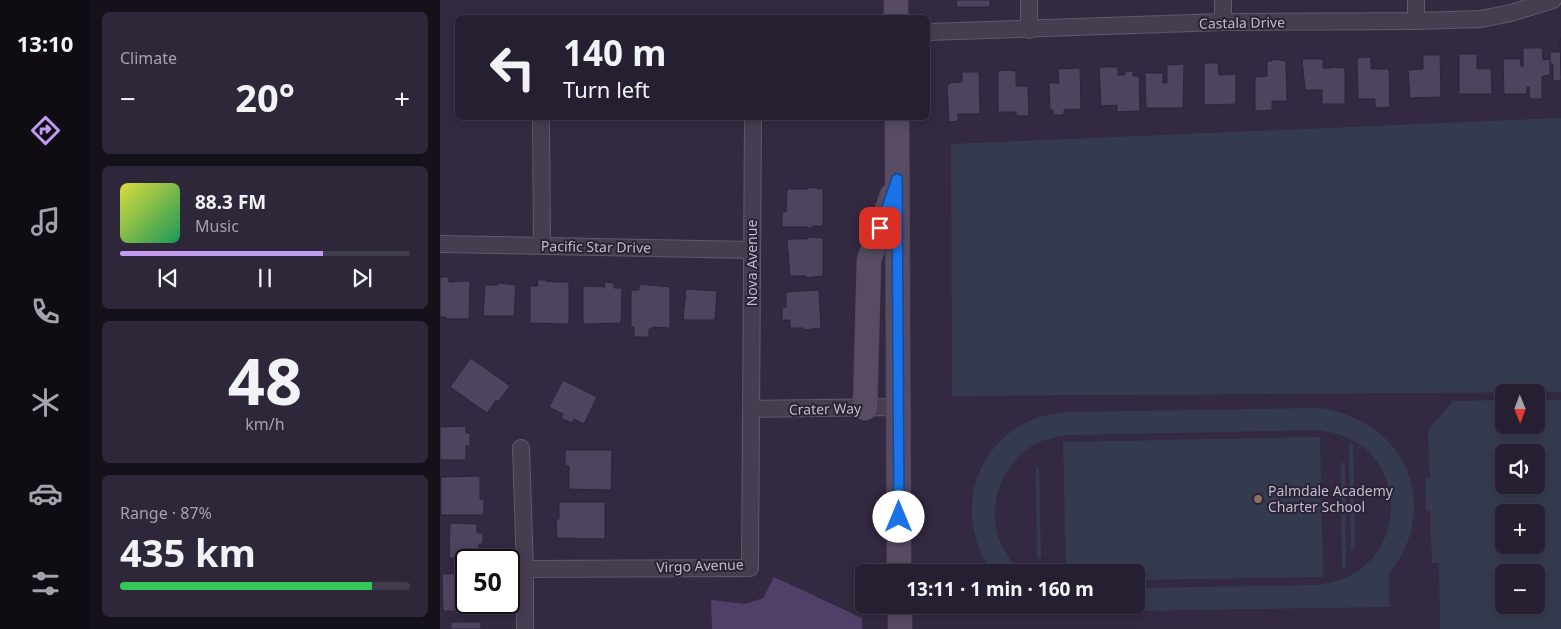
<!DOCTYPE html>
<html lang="en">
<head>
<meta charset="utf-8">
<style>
  body { margin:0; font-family:"Noto Sans",sans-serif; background:#2e2739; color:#f1f3f6; height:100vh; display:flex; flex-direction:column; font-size:19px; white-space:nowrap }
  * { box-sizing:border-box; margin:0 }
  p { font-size:16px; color:#a4a2ab }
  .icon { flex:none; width:28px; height:28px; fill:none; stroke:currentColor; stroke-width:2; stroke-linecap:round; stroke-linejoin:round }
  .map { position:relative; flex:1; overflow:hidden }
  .details { display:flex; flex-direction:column; gap:12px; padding:12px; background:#15111b; width:350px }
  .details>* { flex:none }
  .top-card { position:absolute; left:15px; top:15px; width:475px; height:105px; border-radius:8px; box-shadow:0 2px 12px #0003,0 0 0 1px #423d4d; background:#261f31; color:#f1f3f6; overflow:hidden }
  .needle { width:32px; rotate:179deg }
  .controls { position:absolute; left:1055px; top:384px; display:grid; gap:10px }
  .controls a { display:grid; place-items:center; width:50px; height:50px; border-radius:8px; background:#261f31; box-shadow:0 2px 12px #0003,0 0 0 1px #423d4d; font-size:25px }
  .speed { position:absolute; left:15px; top:549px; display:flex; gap:10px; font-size:25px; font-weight:700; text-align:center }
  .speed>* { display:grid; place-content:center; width:65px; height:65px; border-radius:50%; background:#261f31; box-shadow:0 2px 12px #0003,0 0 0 1px #423d4d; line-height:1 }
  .speed .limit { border:2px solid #111; border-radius:8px; background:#fff; color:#111 }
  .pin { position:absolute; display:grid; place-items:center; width:42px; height:42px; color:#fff; margin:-21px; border-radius:10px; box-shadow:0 2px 8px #0006 }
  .me { position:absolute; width:55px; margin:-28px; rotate:0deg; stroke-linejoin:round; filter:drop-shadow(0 0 4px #0008) }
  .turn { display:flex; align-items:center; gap:18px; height:105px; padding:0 25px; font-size:22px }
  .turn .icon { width:65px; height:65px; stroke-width:2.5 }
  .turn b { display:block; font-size:35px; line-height:42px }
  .big { font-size:38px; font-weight:700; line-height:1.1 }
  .details .tile { flex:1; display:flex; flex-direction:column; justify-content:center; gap:8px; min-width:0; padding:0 18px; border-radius:8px; background:#2e2739 }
  .details .dial { align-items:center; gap:0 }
  .dial b { font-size:65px; line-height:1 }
  .song { display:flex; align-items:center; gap:15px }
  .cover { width:60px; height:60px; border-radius:8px; background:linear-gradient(135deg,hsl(60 70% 55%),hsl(150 70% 35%)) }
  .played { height:5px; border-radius:2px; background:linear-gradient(90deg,#c29af0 70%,#423d4d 70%) }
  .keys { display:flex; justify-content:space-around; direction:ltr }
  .heat { display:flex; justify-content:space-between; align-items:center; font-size:28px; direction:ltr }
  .charge { height:8px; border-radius:4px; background:linear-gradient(90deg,#34c759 87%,#423d4d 0) }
  .trip { position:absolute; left:415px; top:564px; width:290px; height:50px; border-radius:8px; background:#261f31; box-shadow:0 2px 12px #0003,0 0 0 1px #423d4d; font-weight:700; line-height:50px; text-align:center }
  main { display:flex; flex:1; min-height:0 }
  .dock { display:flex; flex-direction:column; width:90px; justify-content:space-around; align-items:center; background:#0f0c14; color:#a4a2ab }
  .dock .icon { width:35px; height:35px }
  .dock .on { color:#c29af0 }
  .dock b { font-size:22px; color:#f1f3f6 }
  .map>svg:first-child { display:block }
  .green { fill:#353b4e; fill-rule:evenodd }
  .water { fill:#503f67 }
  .building { fill:#4f445f; stroke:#2d2438 }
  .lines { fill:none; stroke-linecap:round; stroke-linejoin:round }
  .minor-casing { stroke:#61586b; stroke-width:18 }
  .secondary-casing { stroke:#4c4457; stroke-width:25 }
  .minor { stroke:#463d51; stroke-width:16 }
  .secondary { stroke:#574c64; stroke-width:24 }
  .route-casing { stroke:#114b97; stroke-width:12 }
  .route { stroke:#1a73e8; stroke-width:9 }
  .education-dot { fill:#8d6e63; stroke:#2b2236; stroke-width:2 }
  .labels { text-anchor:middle; stroke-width:4; stroke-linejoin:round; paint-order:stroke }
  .street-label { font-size:14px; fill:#c2bacb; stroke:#2b2236 }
  .poi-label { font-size:14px; fill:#c2bacb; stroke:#2b2236; text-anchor:start }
</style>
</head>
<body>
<main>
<nav class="dock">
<b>13:10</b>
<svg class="icon on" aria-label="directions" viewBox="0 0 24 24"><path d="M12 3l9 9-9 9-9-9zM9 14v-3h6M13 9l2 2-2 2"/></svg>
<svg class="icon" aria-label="music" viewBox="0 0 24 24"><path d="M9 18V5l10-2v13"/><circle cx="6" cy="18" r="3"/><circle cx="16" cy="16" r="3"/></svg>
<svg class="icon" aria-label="phone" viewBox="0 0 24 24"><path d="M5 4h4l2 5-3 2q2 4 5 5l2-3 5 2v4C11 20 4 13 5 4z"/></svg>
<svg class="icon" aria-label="climate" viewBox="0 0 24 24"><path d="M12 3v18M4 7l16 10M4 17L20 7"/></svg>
<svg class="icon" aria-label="car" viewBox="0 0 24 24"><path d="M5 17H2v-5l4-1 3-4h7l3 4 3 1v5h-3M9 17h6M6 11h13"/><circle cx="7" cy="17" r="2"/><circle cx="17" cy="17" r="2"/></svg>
<svg class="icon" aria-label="filters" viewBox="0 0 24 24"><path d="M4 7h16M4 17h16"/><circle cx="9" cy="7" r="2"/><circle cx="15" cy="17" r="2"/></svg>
</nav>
<section class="details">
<div class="tile"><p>Climate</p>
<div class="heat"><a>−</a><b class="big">20°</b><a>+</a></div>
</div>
<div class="tile">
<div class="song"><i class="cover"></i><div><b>88.3 FM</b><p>Music</p></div></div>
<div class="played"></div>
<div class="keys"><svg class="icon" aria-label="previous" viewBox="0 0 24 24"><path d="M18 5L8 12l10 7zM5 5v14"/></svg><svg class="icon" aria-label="pause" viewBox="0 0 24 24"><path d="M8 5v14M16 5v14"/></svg><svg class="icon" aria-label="next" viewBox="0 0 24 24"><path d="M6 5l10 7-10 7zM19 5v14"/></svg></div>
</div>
<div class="tile dial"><b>48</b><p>km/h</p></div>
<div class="tile"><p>Range · 87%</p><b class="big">435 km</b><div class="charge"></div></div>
</section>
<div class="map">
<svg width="1121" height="629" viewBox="0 0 1121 629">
  <rect width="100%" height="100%" fill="#332941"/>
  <!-- green -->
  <g class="green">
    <path d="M1121,118V392L512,396L511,144Z"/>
    <path d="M1096,395H1099V400H1121V629H1000L999,563H992L990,511H986L985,478L990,477L988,430L1013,401L1064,400V425H1096ZM1096,452V485H1064V452ZM1096,512V545H1064V512ZM1096,572V605H1064V572Z"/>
    <path d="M873,408C934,411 985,461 972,525C970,538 965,549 959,560C956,564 952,568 950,573C947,579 950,599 950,607L557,613L556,605H696V588L873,585C883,584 893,583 903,579C958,557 968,481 921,445C908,436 893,432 878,430L628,435C616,437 603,439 592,446C548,474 540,540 584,572H552C514,520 531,444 594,419C605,415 616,414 628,412Z"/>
    <path d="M880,437L883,577L696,580V572H626L623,442Z"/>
    <path d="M909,444H913L915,549H911Z"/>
    <path d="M901,463H905L906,568H902Z"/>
    <path d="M596,467H599L601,559H597Z"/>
  </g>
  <!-- water -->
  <path class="water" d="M334,577L422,618V629H272L271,600L306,604L323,598Z"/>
  <!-- building -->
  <g class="building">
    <path d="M516,0H550V7H517Z"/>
    <path d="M1120,38L1121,80L1113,81V64H1110V52H1120Z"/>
    <path d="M1083,48H1102L1103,60L1110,59V75L1103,76L1102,77V99H1090L1089,87H1087V94H1064L1063,59H1080L1081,66H1083Z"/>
    <path d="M1019,54H1037V69L1051,68L1052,94H1019Z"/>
    <path d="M983,55H1000L1001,97L970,98L968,70L983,69Z"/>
    <path d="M931,57V69H949L950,107L935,108V99H918L917,58Z"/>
    <path d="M832,59L846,61L847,101H832V110L815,111V77L827,76V61H832Z"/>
    <path d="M862,59H883V68H891V67L905,68V104H882V90H865Z"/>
    <path d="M764,63H778L779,75L796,74V104L764,105Z"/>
    <path d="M744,64L743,108H706L705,73H723V83H727V65Z"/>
    <path d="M659,67H678V75H685V71H693V76H699L700,111L677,112V105L661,106Z"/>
    <path d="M640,68L641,109L624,110V115H613V110H610L609,83H619L618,69Z"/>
    <path d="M563,70L576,71V86H588L589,116H576V112H558V71Z"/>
    <path d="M522,72H539L540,114H518V121L509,122L507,85H509V83L522,82Z"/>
    <path d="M368,187L383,189V226H373V228H367V227H342V212H346L347,189H368Z"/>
    <path d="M368,237L383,238V276L366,278V276H350L347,239H368Z"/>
    <path d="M0,277H9V282L30,281L29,319H6V317H0Z"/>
    <path d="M97,280H106V281L114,282H129V324L90,323V286H98Z"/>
    <path d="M164,282L174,283V288H182L181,323L143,324V286L165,287Z"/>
    <path d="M58,283L76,285L74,316H43L45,285H58Z"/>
    <path d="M199,284L230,287V328L212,327V329H209V337H194V327H191V290H199Z"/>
    <path d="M246,289L277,291L275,320H243Z"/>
    <path d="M379,290L381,328L363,330V328H350V320H342V307H346V292Z"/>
    <path d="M31,358L70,386L58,402L56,400L47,413L10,387Z"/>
    <path d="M123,380L157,397L144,424L134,419L132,423L121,418L123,414L109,407Z"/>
    <path d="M26,426V433H30V446H26V460H0V427Z"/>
    <path d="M125,450H172L171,490L129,489V466L125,465Z"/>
    <path d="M40,476V499H44V515H1V477Z"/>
    <path d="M119,502H165V539L117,538L116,519H119Z"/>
    <path d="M10,523L37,524V533H43V544H39V558H9Z"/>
    <path d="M26,573V602H45V611H3L2,574Z"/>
    <rect x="11" y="622" width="30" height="7"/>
  </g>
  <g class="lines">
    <!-- minor casing -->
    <g class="minor-casing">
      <g id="minor">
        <path d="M783,0V22"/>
        <path d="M976,0V21"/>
        <path d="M589,30V0"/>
        <path d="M488,32L783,22L976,21L1041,19L1071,13L1113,0"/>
        <path d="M101,118L102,246"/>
        <path d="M0,244L312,250"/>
        <path d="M311,409L458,407"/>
        <path d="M81,448L85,569V629"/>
        <path d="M85,569L310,568L313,118"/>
      </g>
    </g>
    <!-- secondary casing -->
    <g class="secondary-casing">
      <g id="secondary">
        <path d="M456,0V18"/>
        <path d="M457,118L459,572"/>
        <path d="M425,408L429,260L452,195"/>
        <path d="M460,605V629"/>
      </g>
    </g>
    <!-- minor -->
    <use href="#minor" class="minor"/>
    <!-- secondary -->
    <use href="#secondary" class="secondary"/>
  </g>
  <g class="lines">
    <!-- route casing -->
    <g class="route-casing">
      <path id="route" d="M440,228L457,179L459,517"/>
    </g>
    <!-- route -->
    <use href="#route" class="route"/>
  </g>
  <!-- markers -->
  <circle class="education-dot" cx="818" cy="499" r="5"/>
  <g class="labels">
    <!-- street labels -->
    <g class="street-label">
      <text transform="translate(802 23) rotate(-1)" y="5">Castala Drive</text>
      <text transform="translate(156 247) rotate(1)" y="5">Pacific Star Drive</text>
      <text transform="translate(312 263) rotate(-90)" y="5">Nova Avenue</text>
      <text transform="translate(385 409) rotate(-1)" y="5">Crater Way</text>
      <text transform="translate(260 566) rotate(-2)" y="5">Virgo Avenue</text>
    </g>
    <!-- poi labels -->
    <g class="poi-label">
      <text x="828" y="496">Palmdale Academy<tspan x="828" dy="16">Charter School</tspan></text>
    </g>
  </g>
</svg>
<div class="controls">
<a><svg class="needle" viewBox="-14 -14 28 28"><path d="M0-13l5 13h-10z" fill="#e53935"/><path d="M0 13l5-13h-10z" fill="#a4a2ab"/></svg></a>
<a><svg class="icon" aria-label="sound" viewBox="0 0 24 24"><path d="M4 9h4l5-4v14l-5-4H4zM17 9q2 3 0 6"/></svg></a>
<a>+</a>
<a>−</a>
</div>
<div class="speed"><div class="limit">50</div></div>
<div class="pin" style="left:440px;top:228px;background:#d93025"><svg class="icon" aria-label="arrive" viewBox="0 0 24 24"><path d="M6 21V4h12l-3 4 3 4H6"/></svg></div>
<svg class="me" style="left:459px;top:517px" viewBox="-20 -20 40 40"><circle r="19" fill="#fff"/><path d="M0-13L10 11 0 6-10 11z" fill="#1a73e8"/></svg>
<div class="trip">13:11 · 1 min · 160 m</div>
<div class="top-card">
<div class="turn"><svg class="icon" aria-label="left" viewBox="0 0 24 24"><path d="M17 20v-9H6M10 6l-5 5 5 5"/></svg><div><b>140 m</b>Turn left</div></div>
</div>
</div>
</main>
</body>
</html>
